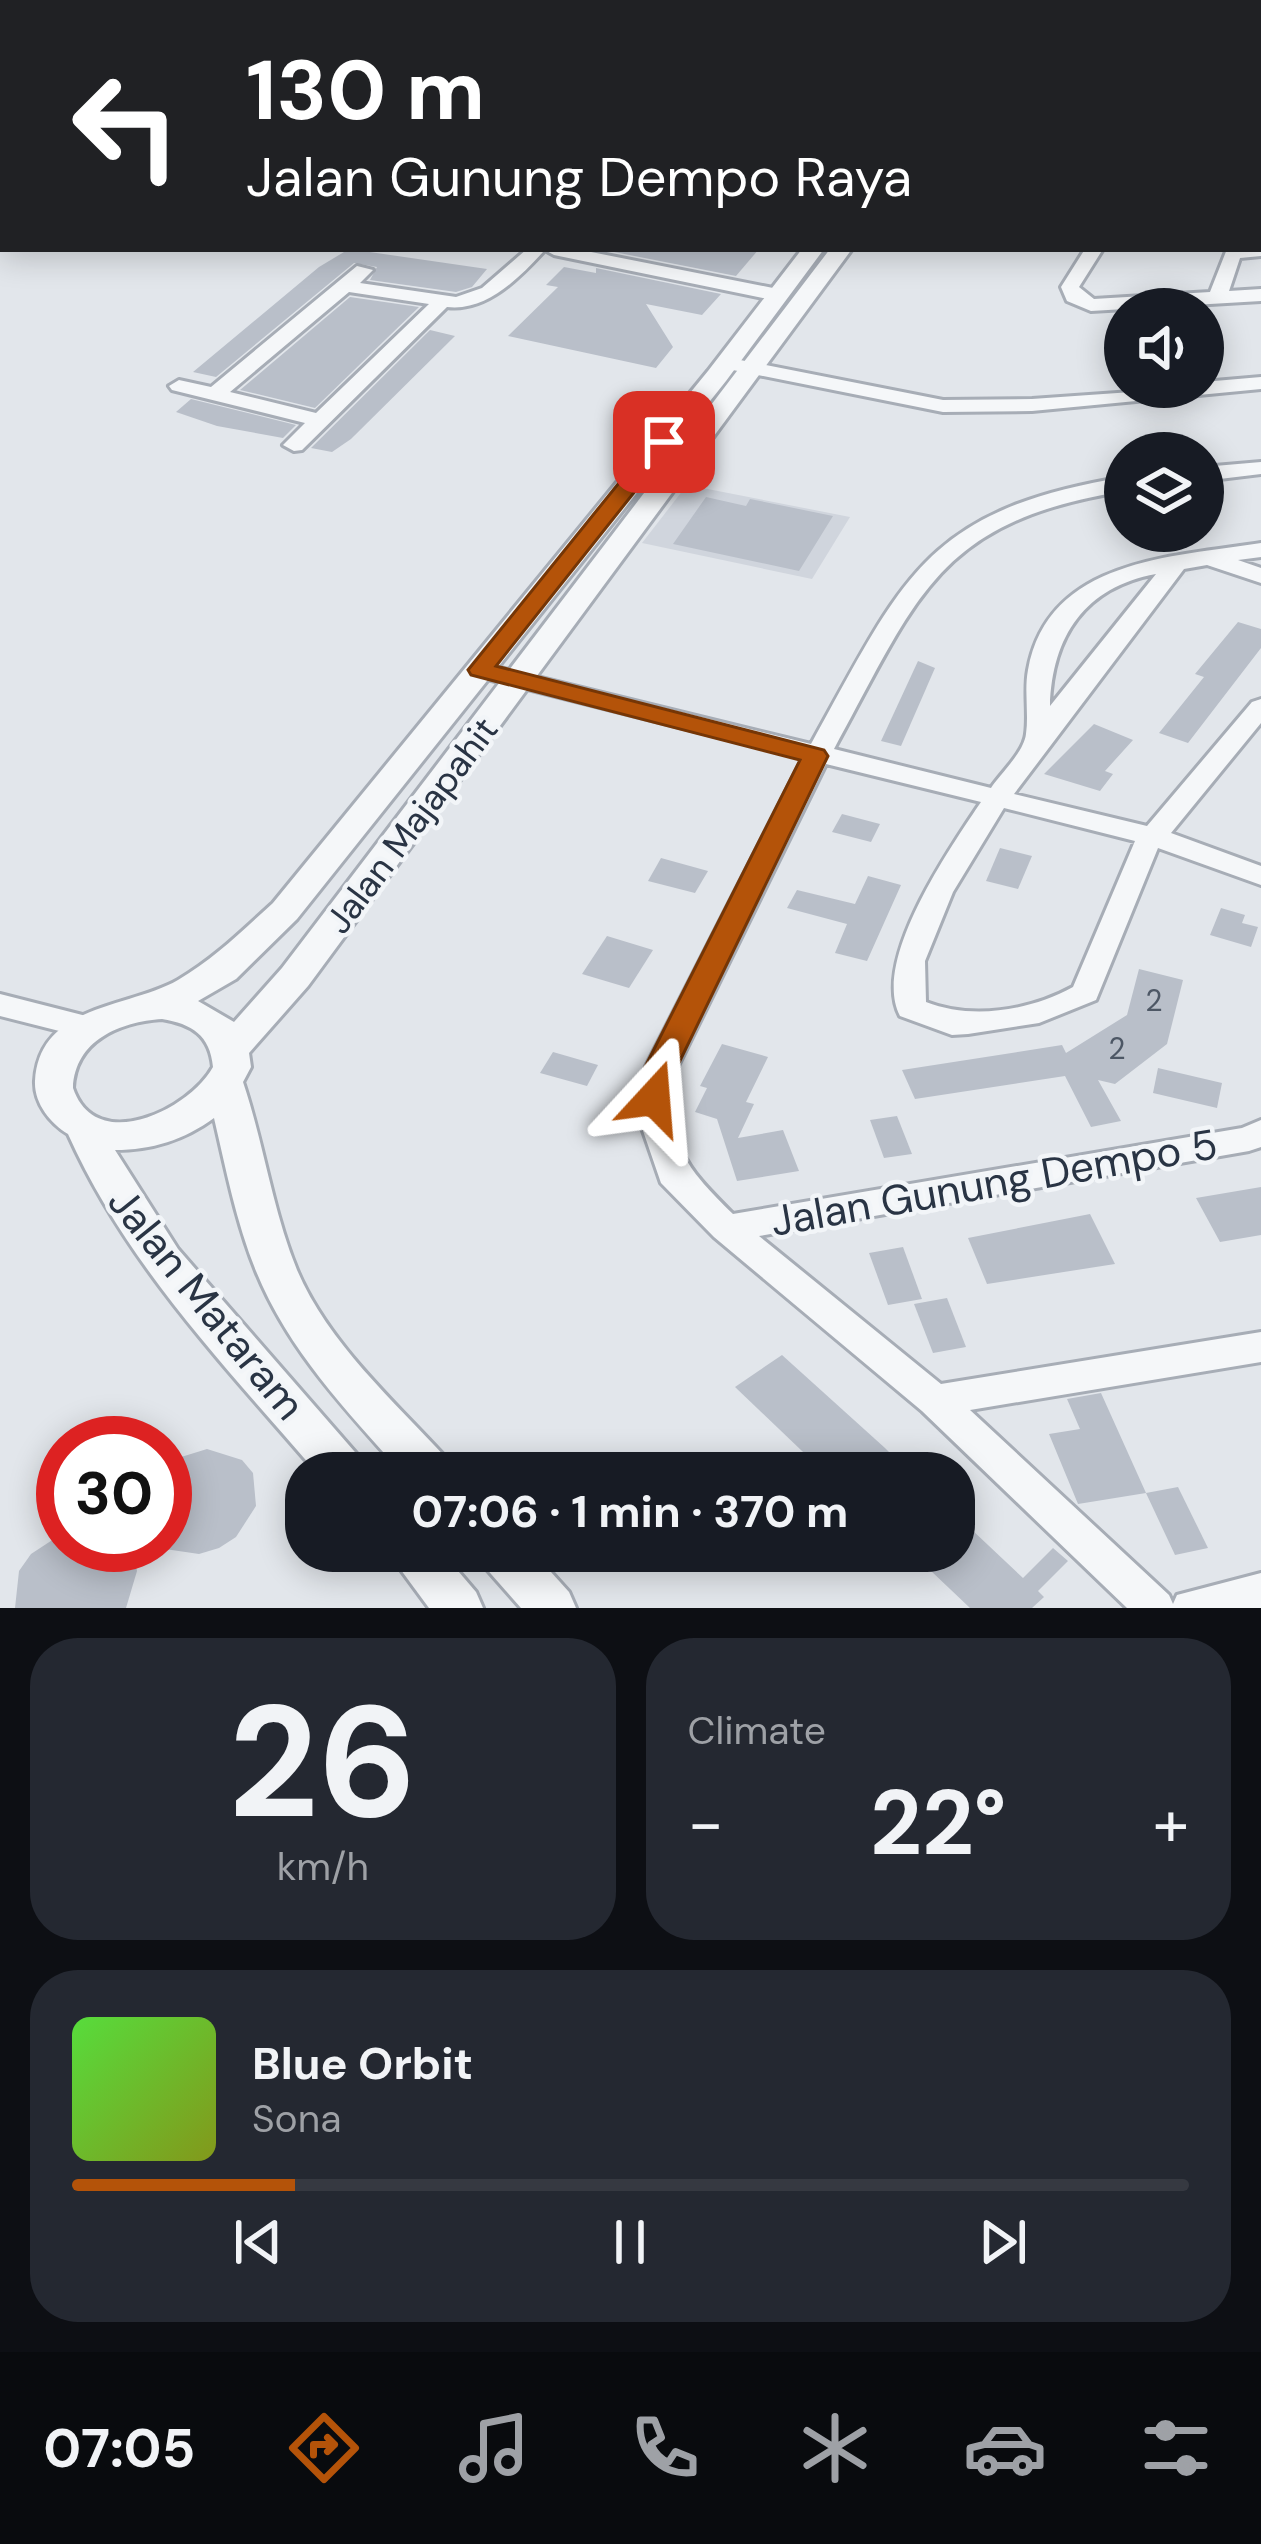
<!DOCTYPE html>
<html lang="en">
<head>
<meta charset="utf-8">
<style>
  body { margin:0; font-family:"DM Sans",sans-serif; background:#242831; color:#f1f3f6; height:100vh; display:flex; flex-direction:column; font-size:45px; white-space:nowrap }
  * { box-sizing:border-box; margin:0 }
  p { font-size:39px; color:#9ea1a6 }
  .icon { flex:none; width:66px; height:66px; fill:none; stroke:currentColor; stroke-width:2; stroke-linecap:round; stroke-linejoin:round }
  .map { position:relative; height:1608px; overflow:hidden }
  .side { display:flex; flex-direction:column; gap:30px; padding:30px; background:#0d0f14; flex:1 }
  .side>* { flex:none }
  .banner { position:absolute; left:0px; top:0px; width:1263px; height:252px; box-shadow:0 6px 30px #0003; background:#202124; color:#fff; overflow:hidden }
  .buttons { position:absolute; left:1104px; top:288px; display:grid; gap:24px }
  .buttons a { display:grid; place-items:center; width:120px; height:120px; border-radius:50%; background:#171b24; box-shadow:0 6px 30px #0003; font-size:60px }
  .speed { position:absolute; left:36px; top:1416px; display:flex; gap:24px; font-size:60px; font-weight:700; text-align:center }
  .speed>* { display:grid; place-content:center; width:156px; height:156px; border-radius:50%; background:#171b24; box-shadow:0 6px 30px #0003; line-height:1 }
  .speed .limit { border:18px solid #d22; background:#fff; color:#111 }
  .pin { position:absolute; display:grid; place-items:center; width:102px; height:102px; color:#fff; margin:-51px; border-radius:24px; box-shadow:0 6px 18px #0006 }
  .me { position:absolute; width:132px; margin:-66px; rotate:19deg; stroke-linejoin:round; filter:drop-shadow(0 0 9px #0008) }
  .turn { display:flex; align-items:center; gap:42px; height:252px; padding:0 48px; font-size:54px }
  .turn .icon { width:156px; height:156px; stroke-width:2.5 }
  .turn b { display:block; font-size:84px; line-height:102px }
  .big { font-size:90px; font-weight:700; line-height:1.1 }
  .side .tile { flex:1; display:flex; flex-direction:column; justify-content:center; gap:18px; min-width:0; padding:0 42px; border-radius:48px; background:#242831 }
  .side .dial { align-items:center; gap:0 }
  .dial b { font-size:156px; line-height:1 }
  .song { display:flex; align-items:center; gap:36px }
  .cover { width:144px; height:144px; border-radius:18px; background:linear-gradient(135deg,hsl(110 70% 55%),hsl(70 70% 35%)) }
  .played { height:12px; border-radius:6px; background:linear-gradient(90deg,#b45309 20%,#363941 20%) }
  .keys { display:flex; justify-content:space-around; direction:ltr }
  .heat { display:flex; justify-content:space-between; align-items:center; font-size:66px; direction:ltr }
  .side .tiles { flex:1; display:grid; gap:30px; grid-template-columns:1fr 1fr }
  .tile:last-child { grid-column:span 2 }
  .trip { position:absolute; left:285px; top:1452px; width:690px; height:120px; border-radius:48px; background:#171b24; box-shadow:0 6px 30px #0003; font-weight:700; line-height:120px; text-align:center }
  .tab-bar { display:flex; height:192px; justify-content:space-around; align-items:center; background:#090b0e; color:#9ea1a6 }
  .tab-bar .icon { width:84px; height:84px }
  .tab-bar .on { color:#b45309 }
  .tab-bar b { font-size:54px; color:#f1f3f6 }
  .map>svg:first-child { display:block }
  .built { fill:#d0d5dd }
  .lines { fill:none; stroke-linecap:round; stroke-linejoin:round }
  .river { fill:#9cb5cd; fill-rule:evenodd }
  .building { fill:#b9bfc9 }
  .minor-casing { stroke:#a7adb6; stroke-width:6 }
  .tertiary-casing { stroke:#a7adb6; stroke-width:6 }
  .minor { fill:#f5f7f9; fill-rule:evenodd }
  .tertiary { fill:#f5f7f9; fill-rule:evenodd }
  .route { fill:#b45309; stroke:#753606; stroke-width:3 }
  .labels { text-anchor:middle; stroke-width:9; stroke-linejoin:round; paint-order:stroke }
  .number-label { font-size:30px; fill:#4d5765 }
  .street-label { font-size:36px; fill:#293444; stroke:#f2f5f8 }
  .near-street-label { font-size:42px; fill:#293444; stroke:#f2f5f8 }
</style>
</head>
<body>
<div class="map">
<svg width="1261" height="1608" viewBox="0 0 1261 1608">
  <rect width="100%" height="100%" fill="#e2e6eb"/>
  <!-- built -->
  <path class="built" d="M687,485L850,517L812,579L642,543Z"/>
  <g class="lines">
    <!-- river -->
    <path class="river" d="M384,0H412L382,3Z"/>
  </g>
  <!-- building -->
  <g class="building">
    <path d="M349,249L487,269L472,287L456,292L370,280L377,267L354,263L216,377L193,372L319,267Z"/>
    <path d="M599,249H759L736,276Z"/>
    <path d="M564,267L596,273V268L721,294L702,315L646,304L673,347L656,368L508,336L558,287L546,285Z"/>
    <path d="M350,297L419,307L315,408L240,390Z"/>
    <path d="M430,330L455,336L351,439L332,452L311,448Z"/>
    <path d="M191,399L296,425L283,438L217,426L176,412Z"/>
    <path d="M706,497L746,506L750,499L833,516L799,571L673,544Z"/>
    <path d="M1238,622L1261,629V648L1188,743L1159,733L1204,677L1195,674Z"/>
    <path d="M918,661L935,668L901,746L881,741Z"/>
    <path d="M1094,724L1133,740L1105,771L1113,774L1100,791L1044,774Z"/>
    <path d="M842,814L880,824L871,842L832,832Z"/>
    <path d="M1000,848L1032,856L1018,889L986,881Z"/>
    <path d="M661,858L708,871L695,893L648,881Z"/>
    <path d="M868,876L901,885L867,961L835,953L847,924L787,908L797,890L855,904Z"/>
    <path d="M1221,908L1245,915L1242,923L1258,927L1251,947L1210,935Z"/>
    <path d="M607,936L653,950L629,988L582,974Z"/>
    <path d="M1139,969L1183,980L1167,1044L1115,1084L1098,1080L1121,1121L1091,1127L1065,1076L915,1099L902,1070L1062,1045L1066,1053L1127,1015Z"/>
    <path d="M722,1044L768,1057L746,1102L754,1104L738,1138L783,1130L799,1171L737,1181L717,1119L695,1112L707,1088L700,1086Z"/>
    <path d="M553,1052L598,1065L587,1086L540,1073Z"/>
    <path d="M1158,1068L1222,1083L1217,1108L1153,1093Z"/>
    <path d="M897,1116L912,1154L884,1158L870,1120Z"/>
    <path d="M1261,1187V1235L1220,1242L1196,1198Z"/>
    <path d="M1090,1214L1115,1264L987,1284L968,1238Z"/>
    <path d="M903,1247L922,1299L888,1305L869,1253Z"/>
    <path d="M947,1298L966,1347L933,1353L914,1304Z"/>
    <path d="M782,1355L885,1448L910,1473H825L735,1387Z"/>
    <path d="M1101,1393L1146,1493L1078,1504L1049,1434L1080,1429L1067,1399Z"/>
    <path d="M207,1449L242,1460L253,1473L256,1506L236,1537L219,1548L199,1554L165,1549V1462Z"/>
    <path d="M1178,1487L1208,1548L1175,1555L1146,1493Z"/>
    <path d="M954,1513L1023,1578L1053,1548L1068,1561L1038,1591L1044,1597L1032,1608H970L910,1551H954Z"/>
    <path d="M63,1533V1545H131L137,1571L126,1608H15L19,1571L31,1554Z"/>
  </g>
  <g class="lines">
    <!-- minor casing -->
    <g class="minor-casing">
      <g id="minor">
        <path d="M781,0H797L799,3H783Z"/>
        <path d="M1223,0H1239L1241,3H1221Z"/>
        <rect x="1260" y="24" width="1" height="9"/>
        <path d="M0,90L3,91V109L0,108Z"/>
        <path d="M0,130L3,131V142L0,141Z"/>
        <path d="M1261,159V172H1260V159Z"/>
        <rect x="1260" y="197" width="1" height="11"/>
        <path d="M1261,246V256L1240,258L1229,291L1261,289V301L1091,311L1067,301L1061,287L1085,249H1103L1079,287L1094,299L1210,292L1227,249Z"/>
        <path d="M527,249L543,252C519,278 486,312 447,307L302,450L294,451L283,445L305,423L172,390L169,386L179,380L211,387L357,266L373,270L360,283L456,297L482,288ZM349,292L429,304L316,413L230,392Z"/>
        <path d="M576,249L778,289L787,295L778,301L554,255L545,250Z"/>
        <path d="M725,357L943,400L1032,399L1203,387V382L1261,377V389L1032,411L943,412L718,367L715,363Z"/>
        <path d="M1261,462V474L1203,481V467Z"/>
        <path d="M1125,477V491C937,521 918,596 834,749L991,788C1001,773 1024,752 1026,734C1029,713 1024,691 1028,670C1048,559 1172,557 1261,543V557L1238,560L1261,568V583L1207,565L1184,569L1014,794L1147,826L1252,702L1261,699V723L1171,833L1261,866V885L1158,848L1096,1000L1039,1023L968,1034L952,1035L900,1016C871,961 950,848 981,802L826,764L674,1074C671,1149 681,1162 733,1214L1242,1128L1261,1120V1147L1249,1151L759,1236L941,1384L1261,1332V1362L970,1410L1169,1595L1173,1604L1177,1595L1261,1573V1608H1127L922,1411L714,1237L661,1183L640,1122L642,1074L803,758L471,675L468,670L480,663L811,744C903,579 924,510 1125,477ZM1156,574L1050,706C1052,636 1085,587 1156,574ZM1004,808L1135,841L1073,987C1029,1011 972,1020 926,1002L925,961L953,892Z"/>
        <path d="M0,994L98,1019L102,1027L98,1035L87,1038L0,1016Z"/>
      </g>
    </g>
    <!-- tertiary casing -->
    <g class="tertiary-casing">
      <g id="tertiary">
        <path d="M997,0H1015L995,3Z"/>
        <path d="M802,249H824L726,381L297,919L236,979L198,1001L234,1022L282,968L830,249H852L308,986L249,1053L251,1067L243,1082C264,1144 272,1209 297,1270C328,1343 394,1401 447,1459L454,1473H402C346,1410 288,1350 256,1271C236,1222 226,1169 214,1118C184,1140 152,1150 115,1150L178,1249L361,1459L368,1473H317C225,1366 126,1264 68,1134C50,1123 34,1103 35,1081C39,1004 130,1008 178,980C214,959 242,931 273,903L708,371ZM162,1019C192,1024 210,1035 213,1067C190,1109 96,1156 73,1088C75,1040 120,1022 162,1019Z"/>
        <path d="M387,1551H441L476,1592L483,1608H429Z"/>
        <path d="M477,1551H532L569,1592L576,1608H521L484,1566Z"/>
      </g>
    </g>
    <!-- minor -->
    <use href="#minor" class="minor"/>
    <!-- tertiary -->
    <use href="#tertiary" class="tertiary"/>
  </g>
  <!-- route -->
  <path class="route" d="M664,435L671,437V446L496,666L824,750L828,756L674,1073L666,1106H643L638,1098L642,1073L800,760L471,675L468,670L656,437Z"/>
  <g class="labels">
    <!-- number labels -->
    <g class="number-label">
      <text x="1154" y="1011">2</text>
      <text x="1117" y="1059">2</text>
    </g>
    <!-- street labels -->
    <g class="street-label">
      <text transform="translate(411 825) rotate(-53)" y="13">Jalan Majapahit</text>
    </g>
    <!-- near-street labels -->
    <g class="near-street-label">
      <text transform="translate(994 1182) rotate(-10)" y="15">Jalan Gunung Dempo 5</text>
      <text transform="translate(207 1303) rotate(51)" y="15">Jalan Mataram</text>
    </g>
  </g>
</svg>
<div class="buttons">
<a><svg class="icon" aria-label="sound" viewBox="0 0 24 24"><path d="M4 9h4l5-4v14l-5-4H4zM17 9q2 3 0 6"/></svg></a>
<a><svg class="icon" aria-label="layers" viewBox="0 0 24 24"><path d="M12 4l9 5-9 5-9-5zM3 14l9 5 9-5"/></svg></a>
</div>
<div class="speed"><div class="limit">30</div></div>
<div class="pin" style="left:664px;top:442px;background:#d93025"><svg class="icon" aria-label="arrive" viewBox="0 0 24 24"><path d="M6 21V4h12l-3 4 3 4H6"/></svg></div>
<svg class="me" style="left:654px;top:1098px" viewBox="-20 -20 40 40"><path d="M0-17L14 15 0 8-14 15z" fill="#b45309" stroke="#fff" stroke-width="4"/></svg>
<div class="trip">07:06 · 1 min · 370 m</div>
<div class="banner">
<div class="turn"><svg class="icon" aria-label="left" viewBox="0 0 24 24"><path d="M17 20v-9H6M10 6l-5 5 5 5"/></svg><div><b>130 m</b>Jalan Gunung Dempo Raya</div></div>
</div>
</div>
<section class="side">
<div class="tiles">
<div class="tile dial"><b>26</b><p>km/h</p></div>
<div class="tile"><p>Climate</p>
<div class="heat"><a>−</a><b class="big">22°</b><a>+</a></div>
</div>
<div class="tile">
<div class="song"><i class="cover"></i><div><b>Blue Orbit</b><p>Sona</p></div></div>
<div class="played"></div>
<div class="keys"><svg class="icon" aria-label="previous" viewBox="0 0 24 24"><path d="M18 5L8 12l10 7zM5 5v14"/></svg><svg class="icon" aria-label="pause" viewBox="0 0 24 24"><path d="M8 5v14M16 5v14"/></svg><svg class="icon" aria-label="next" viewBox="0 0 24 24"><path d="M6 5l10 7-10 7zM19 5v14"/></svg></div>
</div>
</div>
</section>
<nav class="tab-bar">
<b>07:05</b>
<svg class="icon on" aria-label="directions" viewBox="0 0 24 24"><path d="M12 3l9 9-9 9-9-9zM9 14v-3h6M13 9l2 2-2 2"/></svg>
<svg class="icon" aria-label="music" viewBox="0 0 24 24"><path d="M9 18V5l10-2v13"/><circle cx="6" cy="18" r="3"/><circle cx="16" cy="16" r="3"/></svg>
<svg class="icon" aria-label="phone" viewBox="0 0 24 24"><path d="M5 4h4l2 5-3 2q2 4 5 5l2-3 5 2v4C11 20 4 13 5 4z"/></svg>
<svg class="icon" aria-label="climate" viewBox="0 0 24 24"><path d="M12 3v18M4 7l16 10M4 17L20 7"/></svg>
<svg class="icon" aria-label="car" viewBox="0 0 24 24"><path d="M5 17H2v-5l4-1 3-4h7l3 4 3 1v5h-3M9 17h6M6 11h13"/><circle cx="7" cy="17" r="2"/><circle cx="17" cy="17" r="2"/></svg>
<svg class="icon" aria-label="filters" viewBox="0 0 24 24"><path d="M4 7h16M4 17h16"/><circle cx="9" cy="7" r="2"/><circle cx="15" cy="17" r="2"/></svg>
</nav>
</body>
</html>
